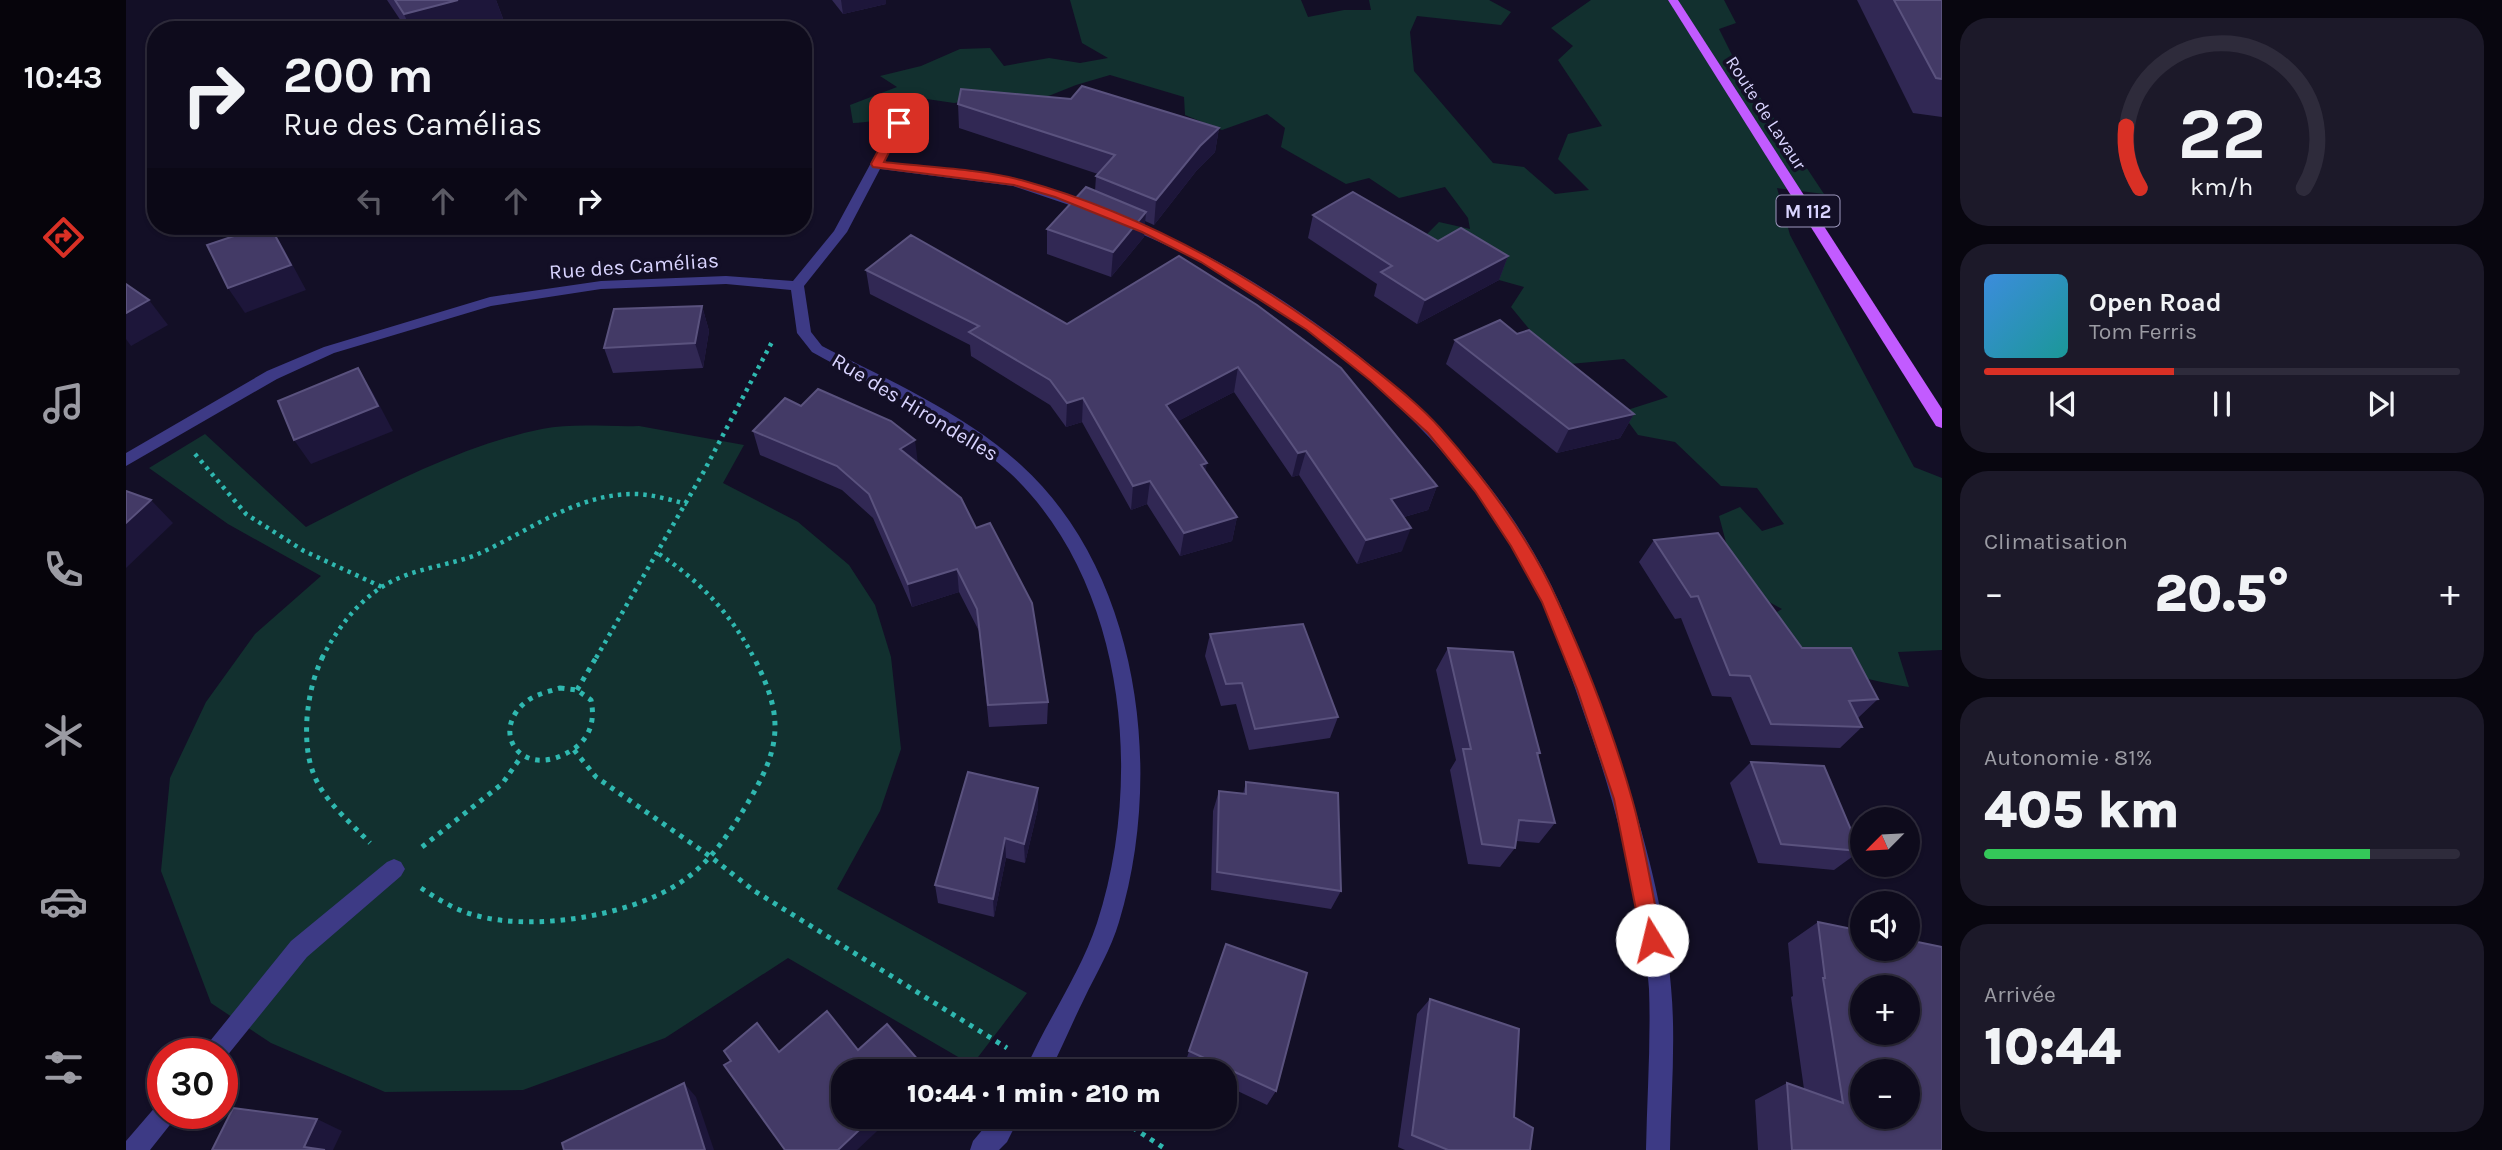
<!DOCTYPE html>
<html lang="fr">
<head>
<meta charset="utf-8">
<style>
  body { margin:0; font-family:Karla,sans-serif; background:#1c1929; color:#f1f3f6; height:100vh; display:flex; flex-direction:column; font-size:26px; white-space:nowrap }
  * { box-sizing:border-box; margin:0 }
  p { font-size:23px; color:#9b9ba3 }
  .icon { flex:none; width:38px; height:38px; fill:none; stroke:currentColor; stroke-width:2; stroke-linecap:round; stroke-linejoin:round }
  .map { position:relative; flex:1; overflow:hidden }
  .side { display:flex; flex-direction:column; gap:18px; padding:18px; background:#08060f; width:560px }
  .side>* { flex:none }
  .hud { position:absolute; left:21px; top:21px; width:665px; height:214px; border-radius:28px; box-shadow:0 2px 5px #0004,0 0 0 2px #2e2b3b; background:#0e0b1c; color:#f1f3f6; overflow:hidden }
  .needle { width:46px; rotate:246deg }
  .buttons { position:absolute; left:1724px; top:807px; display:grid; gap:14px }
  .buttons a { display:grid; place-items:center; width:70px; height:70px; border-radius:50%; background:#0e0b1c; box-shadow:0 2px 5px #0004,0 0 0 2px #2e2b3b; font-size:35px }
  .speed { position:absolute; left:21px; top:1038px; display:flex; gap:14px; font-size:35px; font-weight:700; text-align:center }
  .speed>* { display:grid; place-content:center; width:91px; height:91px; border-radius:50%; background:#0e0b1c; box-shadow:0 2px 5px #0004,0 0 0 2px #2e2b3b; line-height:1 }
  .speed .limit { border:10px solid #d22; background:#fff; color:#111 }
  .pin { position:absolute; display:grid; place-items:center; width:60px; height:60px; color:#fff; margin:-30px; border-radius:14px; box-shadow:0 4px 10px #0006 }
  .me { position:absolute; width:77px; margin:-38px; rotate:351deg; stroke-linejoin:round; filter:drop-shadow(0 0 5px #0008) }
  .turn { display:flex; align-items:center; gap:24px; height:147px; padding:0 21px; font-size:32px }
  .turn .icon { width:91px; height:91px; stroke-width:2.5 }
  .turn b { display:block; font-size:49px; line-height:60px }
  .lanes { display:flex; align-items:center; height:66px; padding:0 21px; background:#0003; justify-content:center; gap:35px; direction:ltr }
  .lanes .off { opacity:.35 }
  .big { font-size:52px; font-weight:800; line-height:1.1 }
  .side .card { flex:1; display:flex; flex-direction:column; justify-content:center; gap:10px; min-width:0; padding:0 24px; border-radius:28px; background:#1c1929 }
  .side .dial { align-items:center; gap:0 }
  .dial svg { height:182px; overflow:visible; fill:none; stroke:#2e2b3b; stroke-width:7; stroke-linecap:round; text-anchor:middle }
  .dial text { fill:#f1f3f6; stroke:none }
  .song { display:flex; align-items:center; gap:21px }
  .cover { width:84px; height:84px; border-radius:10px; background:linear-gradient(135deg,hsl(210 70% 55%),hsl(180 70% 35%)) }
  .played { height:7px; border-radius:4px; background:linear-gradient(90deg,#d93025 40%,#2e2b3b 40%) }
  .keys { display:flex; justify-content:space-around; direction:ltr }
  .heat { display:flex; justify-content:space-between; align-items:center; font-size:38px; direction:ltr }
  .charge { height:10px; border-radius:5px; background:linear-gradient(90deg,#34c759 81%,#2e2b3b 0) }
  .trip { position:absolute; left:705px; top:1059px; width:406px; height:70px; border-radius:28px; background:#0e0b1c; box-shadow:0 2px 5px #0004,0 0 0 2px #2e2b3b; font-weight:800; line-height:70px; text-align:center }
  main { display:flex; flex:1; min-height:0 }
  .dock { display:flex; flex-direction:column; width:126px; justify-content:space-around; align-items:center; background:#06040b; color:#9b9ba3 }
  .dock .icon { width:49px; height:49px }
  .dock .active { color:#d93025 }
  .dock b { font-size:32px; color:#f1f3f6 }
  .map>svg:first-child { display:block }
  .green { fill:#12302f }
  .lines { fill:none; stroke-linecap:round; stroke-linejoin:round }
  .path-far1 { stroke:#2fb8b0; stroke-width:4.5; stroke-dasharray:3.5 5; stroke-linecap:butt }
  .path { stroke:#2fb8b0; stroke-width:5; stroke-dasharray:4.5 6; stroke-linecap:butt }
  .service { fill:#3d3a85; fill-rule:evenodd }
  .minor { fill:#3d3a85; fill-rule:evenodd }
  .primary { fill:#c25bff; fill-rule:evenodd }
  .wall { fill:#312854 }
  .shaded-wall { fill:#1d163a }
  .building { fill:#433a66; stroke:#5a527e; stroke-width:2; fill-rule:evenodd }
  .route { fill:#d93025; stroke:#8d1f18; stroke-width:2 }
  .labels { text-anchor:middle; stroke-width:7; stroke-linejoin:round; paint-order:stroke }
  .far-street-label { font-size:18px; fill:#d9d4ff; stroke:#130f26 }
  .shield { fill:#130f26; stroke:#9e99be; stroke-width:2 }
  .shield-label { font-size:19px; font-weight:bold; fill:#d9d4ff }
  .street-label { font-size:21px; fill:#d9d4ff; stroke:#130f26 }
</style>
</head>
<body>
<main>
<nav class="dock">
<b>10:43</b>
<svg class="icon active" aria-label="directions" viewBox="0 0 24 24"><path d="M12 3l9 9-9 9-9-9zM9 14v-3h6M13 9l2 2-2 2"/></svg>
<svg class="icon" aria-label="music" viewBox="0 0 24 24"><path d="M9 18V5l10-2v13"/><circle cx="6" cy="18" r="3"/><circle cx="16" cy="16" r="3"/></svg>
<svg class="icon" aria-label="phone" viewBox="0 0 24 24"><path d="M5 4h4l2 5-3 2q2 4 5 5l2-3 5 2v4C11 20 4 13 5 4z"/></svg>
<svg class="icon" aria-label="climate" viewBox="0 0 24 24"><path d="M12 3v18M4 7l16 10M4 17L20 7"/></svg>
<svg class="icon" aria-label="car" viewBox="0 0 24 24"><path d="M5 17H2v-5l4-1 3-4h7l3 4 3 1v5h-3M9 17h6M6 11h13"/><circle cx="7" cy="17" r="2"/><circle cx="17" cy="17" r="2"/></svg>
<svg class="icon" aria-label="filters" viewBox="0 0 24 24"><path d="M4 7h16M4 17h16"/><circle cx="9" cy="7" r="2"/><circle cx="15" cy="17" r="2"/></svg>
</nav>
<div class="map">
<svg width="1816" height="1150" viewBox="0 0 1816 1150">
  <rect width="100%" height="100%" fill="#130f26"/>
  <!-- green -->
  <g class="green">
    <path d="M944,0H1175L1182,17L1218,10H1245L1243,0H1363L1385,12L1375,25L1291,16L1284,32L1288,71L1367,163L1398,167L1429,194L1463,190L1432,159L1442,134L1476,126L1432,60L1447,46L1425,28L1465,0H1598L1610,23L1593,29L1606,55L1698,194L1651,188L1664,235L1788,467L1816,478V650L1772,652L1783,687C1718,677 1676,657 1617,631L1656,609L1611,584L1593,516L1614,507L1636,531L1658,524L1631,488L1595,486L1549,442L1512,435L1495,412L1542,397L1498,359L1433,365L1385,307L1398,287L1373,280L1301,234L1313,222L1344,229L1342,218L1319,187L1273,198L1243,178L1220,184L1155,147L1159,128L1141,114L1096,130L1059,115L1058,97L984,75L950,85L920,97L874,96L828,103L794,98C773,115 755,122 727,123L724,105L771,87L754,76L795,66L834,49L864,48L878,66L923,58L954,63L982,58L956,43Z"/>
    <path d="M513,426L618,445L597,483L672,522L723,565L749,605L765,657L775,749L754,811L711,889L901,993L846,1065L662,958L539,1038L397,1090L259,1092L145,1043L85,1003L35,871L44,778L80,702L129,634L195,576L102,524L23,468L79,434L180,527C255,489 333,446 416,429C446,423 482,427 513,426Z"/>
  </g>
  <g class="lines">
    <!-- path-far1 -->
    <g class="path-far1">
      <path d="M69,454L120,514L178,551L256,587"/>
      <path d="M533,554C574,581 605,614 628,658"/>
      <path d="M196,658C214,623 240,590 278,576C301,567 326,564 350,555C402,532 449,494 508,494C526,494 544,500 561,504"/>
      <path d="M470,658L577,473L647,340"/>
    </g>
    <!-- path -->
    <g class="path">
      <path d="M197,656C187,677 183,696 181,718C177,784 202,800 244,843"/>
      <path d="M434,688L451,690L465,700C469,719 465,736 449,748C396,785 359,729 404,699C412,694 424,691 434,688Z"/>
      <path d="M451,690L471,656"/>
      <path d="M448,750L470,777L585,857L627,890L881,1048"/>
      <path d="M296,847L376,784L395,757"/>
      <path d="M295,888C313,900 331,911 352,916C409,931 502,916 552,884C581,866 601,837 618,809C655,749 660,719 627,656"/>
      <path d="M989,1116L1041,1150"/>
    </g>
    <!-- service -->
    <g class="service">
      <path d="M268,859L275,862L279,869L275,876L181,957L96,1062V1054H77L80,1046L165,941L261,862Z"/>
      <path d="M37,1102V1113H51L47,1121L24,1150H0V1141L31,1105Z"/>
    </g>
    <!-- minor -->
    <g class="minor">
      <path d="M784,98L790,102L758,162L889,178L976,209L974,212H964L887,186L754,169L721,232L678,286L685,332L696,346C764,381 838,413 895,465C1015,574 1038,774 993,922C985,949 970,974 958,999C946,1023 936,1048 924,1071H899C920,1021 954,975 971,923C1018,779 1000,582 884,473C827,421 753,389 686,352L671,333L665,290L600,284L475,289L365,306L208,353L151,379L0,466V453L141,371L198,347L364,297L475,281L600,276L667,281L708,231L778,102Z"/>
      <path d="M998,217C1013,221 1027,229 1041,236C1087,257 1129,282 1172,311C1280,384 1379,481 1433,602C1454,648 1471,696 1488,744C1514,819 1539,907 1545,987C1550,1040 1545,1096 1544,1150H1520C1521,1097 1525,1043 1523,989C1522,970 1517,951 1514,932C1505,868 1489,805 1468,743C1452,696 1436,648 1416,603C1349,456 1216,341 1076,263C1050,248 1021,237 993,224V218Z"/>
      <path d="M868,1116H894L881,1142L873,1150H844L847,1141Z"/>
    </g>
    <!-- primary -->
    <path class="primary" d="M1542,0H1552L1816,409V428L1810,426Z"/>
  </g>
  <!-- wall -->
  <g class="wall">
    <path d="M261,0H370L379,24L359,30H281Z"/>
    <path d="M706,0H760V4L717,14Z"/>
    <path d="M1731,0H1816V117L1787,113Z"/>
    <path d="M945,99L1093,128L1089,152L1071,170L1028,225L1019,221L1018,237L985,277L921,254V229L969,191L970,176L972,174L833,128L832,104Z"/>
    <path d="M1187,215L1312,241L1382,256L1373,280L1291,324L1248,296L1251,284L1182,238Z"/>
    <path d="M532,226H578V234L535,236Z"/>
    <path d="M1053,256L1311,486L1302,510L1278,517L1276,551L1231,564L1173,475L1166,477L1108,392L1052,421L1079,472L1111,517L1106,541L1054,556L1021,504L1005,510L956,422L940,427L924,405L845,356L844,345L744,294L740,270L941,324Z"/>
    <path d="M576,306L583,331L577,368L487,373L478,348Z"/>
    <path d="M1391,334L1508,414L1494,438L1431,453L1320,364L1329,340Z"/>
    <path d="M627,431L791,463L922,702L921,724L863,727L853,631L833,592L786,607L747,518L716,490L634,455Z"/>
    <path d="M1528,540L1676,648L1752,699L1732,718L1736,727L1714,748L1625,745L1605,697L1586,696L1555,618L1549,619L1513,562Z"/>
    <path d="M1084,634L1212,717L1204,738L1123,750L1110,704L1095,706L1079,656Z"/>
    <path d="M1322,648L1414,753L1412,756L1429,823L1413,843L1390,841L1389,848L1374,867L1342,864L1324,770L1330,760L1310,670Z"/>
    <path d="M1625,762L1734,851L1708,870L1632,863L1604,783Z"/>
    <path d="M1120,782L1215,891L1205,909L1085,890L1087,811L1093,791L1117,794Z"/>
    <path d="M912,808L899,863L880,858L868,917L812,903L809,885Z"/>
    <path d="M1692,922L1816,1150H1632L1629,1100L1661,1083L1678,1089L1665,997L1667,996L1662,943Z"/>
    <path d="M1094,961L1150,1091L1141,1105L1099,1085V1071H1069L1058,1066Z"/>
    <path d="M1304,999L1404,1150H1279L1272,1147L1291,1014Z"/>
  </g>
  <!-- shaded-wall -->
  <g class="shaded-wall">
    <path d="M332,0H370L379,24L359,30H285L278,14Z"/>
    <path d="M715,0H760V4L717,14Z"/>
    <path d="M1093,128L1089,152L1071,170L1028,225L1030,200L1074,146Z"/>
    <path d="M1020,212L1018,237L985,277L987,252Z"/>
    <path d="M144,226L158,249L180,290L119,313L102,288Z"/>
    <path d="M1382,256L1373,280L1291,324L1299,300Z"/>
    <path d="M23,300L42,325L5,346L0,339V313Z"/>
    <path d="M576,306L583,331L577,368L569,343Z"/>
    <path d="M1112,367L1108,392L1037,429L1040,405Z"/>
    <path d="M232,368L247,393L267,431L185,464L168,440Z"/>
    <path d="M957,398L956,422L940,427L941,403Z"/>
    <path d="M1508,414L1494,438L1431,453L1443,429Z"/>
    <path d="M789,440L792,464L774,449Z"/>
    <path d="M1180,451L1173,475L1166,477L1172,453Z"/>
    <path d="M1081,463L1077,487L1075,465Z"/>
    <path d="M1024,481L1021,504L1005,510L1007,486Z"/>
    <path d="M1311,486L1302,510L1257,523L1265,499Z"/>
    <path d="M25,500L47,523L0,568V523Z"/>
    <path d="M1111,517L1106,541L1054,556L1058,533Z"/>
    <path d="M1285,528L1276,551L1231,564L1240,540Z"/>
    <path d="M831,569L833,592L786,607L782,584Z"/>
    <path d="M912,788V808L899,863L898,844Z"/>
    <path d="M879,838L880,858L868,917L867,899Z"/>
    <path d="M558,1083L570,1097L588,1150H579Z"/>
    <path d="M748,1116H767L731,1150H712Z"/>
    <path d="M191,1119L216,1131L207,1150H185L178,1147Z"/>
  </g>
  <!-- building -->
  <g class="building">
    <path d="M269,0H332L278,14Z"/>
    <path d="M1768,0H1816V79L1810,78Z"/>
    <path d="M956,86L1093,128L1074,146L1030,200L970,176L989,155L832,104L835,89L945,99Z"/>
    <path d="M960,187L1020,212L987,252L921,229Z"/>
    <path d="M1227,192L1312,241L1335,228L1382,256L1299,300L1255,272L1266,266L1187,215Z"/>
    <path d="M138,226H144L165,265L102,288L81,245Z"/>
    <path d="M785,235L941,324L1053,256L1131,305L1215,368L1311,486L1265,499L1285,528L1240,540L1180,451L1172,453L1112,367L1040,405L1081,463L1075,465L1111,517L1058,533L1024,481L1007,486L957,398L941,403L924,380L843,332L853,326L740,270Z"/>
    <path d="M0,284L23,300L0,313Z"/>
    <path d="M576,306L569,343L478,348L488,309Z"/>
    <path d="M1374,320L1391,334L1403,330L1508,414L1443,429L1329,340Z"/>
    <path d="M232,368L252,406L168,440L152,401Z"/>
    <path d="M692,389L765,421L789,440L774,449L835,498L850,528L864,523L906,603L922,702L862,705L851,609L831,569L782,584L743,494L711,466L627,431L659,398L675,406Z"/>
    <path d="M0,491L25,500L0,523Z"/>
    <path d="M1592,533L1676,648H1725L1752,699L1723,701L1736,727L1645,724L1624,676L1604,675L1572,596L1565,597L1528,540Z"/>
    <path d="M1177,624L1212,717L1129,729L1116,683L1100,684L1084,634Z"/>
    <path d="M1322,648L1387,652L1414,753H1411L1429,823L1393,820L1389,848L1356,844L1337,749H1345Z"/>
    <path d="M1625,762L1698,766L1734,851L1655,844Z"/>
    <path d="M842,772L912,788L898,844L879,838L867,899L809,885Z"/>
    <path d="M1120,782L1212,793L1215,891L1091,872L1093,791L1120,794Z"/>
    <path d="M1692,922L1736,931V948H1782V940L1816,947V1150H1666L1661,1083L1717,1103L1697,978H1699ZM1736,987H1782V1032H1736ZM1736,1071H1782V1116H1736Z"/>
    <path d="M1100,944L1181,973L1150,1091L1063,1051Z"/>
    <path d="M1304,999L1393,1029L1388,1117L1407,1128L1404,1150H1322L1286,1135Z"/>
    <path d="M701,1011L732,1050L761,1024L800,1069L797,1071H718V1116H748L712,1150H659L598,1065L605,1061L598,1051L631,1023L653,1052Z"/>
    <path d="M558,1083L579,1150H438L436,1143Z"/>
    <path d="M107,1108L191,1119L178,1147L199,1150H86Z"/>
  </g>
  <!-- route -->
  <path class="route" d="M773,120L778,123L758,162C799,167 856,169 895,180C1019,214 1132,279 1233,357C1260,379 1291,402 1314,428C1360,480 1404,539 1432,602C1461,665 1487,732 1506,799C1519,844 1526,893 1536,940L1533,947L1526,949L1519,947L1516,940L1488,799L1451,689L1416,602L1385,546L1349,491L1302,433L1245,381L1181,330L1075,262L1016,232L929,197L888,185L747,167L745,164L767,123Z"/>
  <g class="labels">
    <!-- far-street labels -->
    <g class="far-street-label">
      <text transform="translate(1640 113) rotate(57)" y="6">Route de Lavaur</text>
    </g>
    <!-- shield labels -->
    <rect class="shield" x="1650.5" y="195.5" width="63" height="31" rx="5"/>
    <g class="shield-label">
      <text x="1682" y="218">M 112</text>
    </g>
    <!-- street labels -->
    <g class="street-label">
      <text transform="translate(508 266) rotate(-4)" y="7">Rue des Camélias</text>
      <text transform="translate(789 407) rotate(31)" y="7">Rue des Hirondelles</text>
    </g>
  </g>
</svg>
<div class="buttons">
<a><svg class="needle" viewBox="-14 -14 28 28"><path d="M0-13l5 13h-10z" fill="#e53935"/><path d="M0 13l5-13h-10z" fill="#9b9ba3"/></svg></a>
<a><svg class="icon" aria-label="sound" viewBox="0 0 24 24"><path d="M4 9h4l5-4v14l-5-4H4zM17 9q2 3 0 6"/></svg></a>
<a>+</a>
<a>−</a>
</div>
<div class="speed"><div class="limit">30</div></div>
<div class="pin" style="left:773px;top:123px;background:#d93025"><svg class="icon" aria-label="arrive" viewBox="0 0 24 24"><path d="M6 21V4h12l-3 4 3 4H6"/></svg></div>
<svg class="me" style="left:1526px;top:940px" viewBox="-20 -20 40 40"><circle r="19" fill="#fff"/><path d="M0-13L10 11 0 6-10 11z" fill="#d93025"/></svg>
<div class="trip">10:44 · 1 min · 210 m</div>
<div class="hud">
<div class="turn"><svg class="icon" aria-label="right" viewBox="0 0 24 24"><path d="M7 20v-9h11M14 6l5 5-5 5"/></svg><div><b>200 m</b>Rue des Camélias</div></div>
<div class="lanes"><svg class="icon off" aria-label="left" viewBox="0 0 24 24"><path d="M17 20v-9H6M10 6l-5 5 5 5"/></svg><svg class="icon off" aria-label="ahead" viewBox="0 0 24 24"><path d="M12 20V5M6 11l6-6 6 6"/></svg><svg class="icon off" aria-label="ahead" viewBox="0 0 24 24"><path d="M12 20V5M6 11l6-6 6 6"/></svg><svg class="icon" aria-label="right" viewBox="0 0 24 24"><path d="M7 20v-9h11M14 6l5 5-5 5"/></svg></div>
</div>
</div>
<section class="side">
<div class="card dial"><svg viewBox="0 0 100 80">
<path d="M14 69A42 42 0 1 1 86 69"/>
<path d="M14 69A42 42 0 0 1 8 42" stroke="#d93025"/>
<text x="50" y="56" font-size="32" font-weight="700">22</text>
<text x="50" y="72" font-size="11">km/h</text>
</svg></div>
<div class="card">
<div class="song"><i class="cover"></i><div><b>Open Road</b><p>Tom Ferris</p></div></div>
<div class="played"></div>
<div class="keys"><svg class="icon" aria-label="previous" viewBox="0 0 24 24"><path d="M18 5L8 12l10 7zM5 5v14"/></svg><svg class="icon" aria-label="pause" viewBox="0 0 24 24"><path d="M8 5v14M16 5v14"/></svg><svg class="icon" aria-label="next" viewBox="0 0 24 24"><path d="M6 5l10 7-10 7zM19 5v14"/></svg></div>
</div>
<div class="card"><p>Climatisation</p>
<div class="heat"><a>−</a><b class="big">20.5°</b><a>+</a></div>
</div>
<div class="card"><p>Autonomie · 81%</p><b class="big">405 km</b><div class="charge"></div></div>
<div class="card"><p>Arrivée</p><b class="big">10:44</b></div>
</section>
</main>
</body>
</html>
